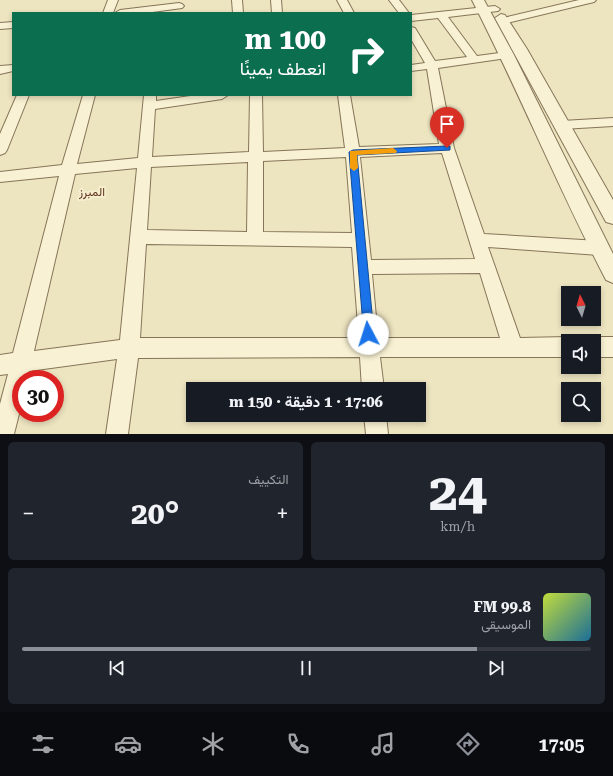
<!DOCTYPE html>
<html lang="ar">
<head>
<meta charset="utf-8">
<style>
  body { margin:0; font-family:"Roboto Serif",Vazirmatn,serif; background:#20242c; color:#f1f3f6; direction:rtl; height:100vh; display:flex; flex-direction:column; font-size:15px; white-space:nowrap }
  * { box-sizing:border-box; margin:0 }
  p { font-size:13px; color:#9ea1a6 }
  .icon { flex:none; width:22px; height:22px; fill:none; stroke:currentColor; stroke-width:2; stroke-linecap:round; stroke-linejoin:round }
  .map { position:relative; height:434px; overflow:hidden; direction:ltr }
  .details { display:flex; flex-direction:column; gap:8px; padding:8px; background:#0d0f14; flex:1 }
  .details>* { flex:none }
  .hud { position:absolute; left:12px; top:12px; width:400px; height:84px; border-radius:0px; box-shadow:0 2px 6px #0003; direction:rtl; background:#0b6e4f; color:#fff; overflow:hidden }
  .needle { width:26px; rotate:355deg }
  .fabs { position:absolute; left:561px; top:286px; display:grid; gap:8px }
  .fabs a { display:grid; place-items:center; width:40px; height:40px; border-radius:0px; background:#171b24; box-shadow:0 2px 6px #0003; font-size:20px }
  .speed { position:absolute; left:12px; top:370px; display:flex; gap:8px; font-size:20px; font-weight:700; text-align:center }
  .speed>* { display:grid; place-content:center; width:52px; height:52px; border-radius:50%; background:#171b24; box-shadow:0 2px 6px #0003; line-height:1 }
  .speed .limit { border:6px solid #d22; background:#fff; color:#111 }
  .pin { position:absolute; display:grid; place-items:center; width:34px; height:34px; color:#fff; margin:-41px -17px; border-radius:50% 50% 50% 0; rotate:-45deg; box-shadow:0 0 4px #0007 }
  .pin .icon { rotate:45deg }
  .me { position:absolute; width:44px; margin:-22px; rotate:355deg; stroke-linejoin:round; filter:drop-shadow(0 0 3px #0008) }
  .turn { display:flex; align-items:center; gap:14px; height:84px; padding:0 20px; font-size:18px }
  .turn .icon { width:52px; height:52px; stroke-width:2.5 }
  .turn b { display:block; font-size:28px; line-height:34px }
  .big { font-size:30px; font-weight:700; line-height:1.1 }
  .details .card { flex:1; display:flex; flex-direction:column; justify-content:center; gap:6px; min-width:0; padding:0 14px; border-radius:6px; background:#20242c }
  .details .dial { align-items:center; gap:0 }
  .dial b { font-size:52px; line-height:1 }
  .song { display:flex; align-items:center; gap:12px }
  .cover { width:48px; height:48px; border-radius:6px; background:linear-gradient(135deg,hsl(70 70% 55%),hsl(200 70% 35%)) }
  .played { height:4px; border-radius:2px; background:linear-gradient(90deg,#8c9099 80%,#363941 80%) }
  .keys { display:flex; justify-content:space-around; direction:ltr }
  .heat { display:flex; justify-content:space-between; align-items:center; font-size:22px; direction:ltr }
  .details .tiles { flex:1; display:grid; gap:8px; grid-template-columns:1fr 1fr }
  .card:last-child { grid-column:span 2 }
  .trip { position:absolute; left:186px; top:382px; width:240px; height:40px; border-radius:0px; background:#171b24; box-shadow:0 2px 6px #0003; font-weight:700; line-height:40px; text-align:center; direction:rtl }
  .tabs { display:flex; height:64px; justify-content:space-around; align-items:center; background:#090b0e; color:#9ea1a6 }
  .tabs .icon { width:28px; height:28px }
  .tabs .active { color:#8c9099 }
  .tabs b { font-size:18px; color:#f1f3f6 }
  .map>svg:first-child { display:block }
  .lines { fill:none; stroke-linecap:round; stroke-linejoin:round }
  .minor-casing { stroke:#867558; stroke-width:2 }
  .tertiary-casing { stroke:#867558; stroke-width:2 }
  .minor { fill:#f8f1d3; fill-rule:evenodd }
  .tertiary { fill:#f8f1d3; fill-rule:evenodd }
  .route { fill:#1a73e8; stroke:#114b97 }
  .slow { fill:#f59e0b }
  .labels { text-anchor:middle; stroke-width:4; stroke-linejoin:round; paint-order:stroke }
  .neighbourhood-label { font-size:12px; fill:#62321c; stroke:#f5eecf }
</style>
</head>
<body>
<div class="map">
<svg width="613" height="434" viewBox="0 0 613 434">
  <rect width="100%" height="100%" fill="#ede4c0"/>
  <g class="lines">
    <!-- minor casing -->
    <g class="minor-casing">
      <g id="minor">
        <path d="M108,0H118L113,13H103Z"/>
        <path d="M232,0H242L243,13H233Z"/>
        <path d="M271,0H281L282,13H272Z"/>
        <path d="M337,0H347L354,13H344Z"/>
        <path d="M389,0H399L409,13H399Z"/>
        <path d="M579,0H596L594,2L503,24L498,21L499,19Z"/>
        <path d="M179,3L182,4L184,6L182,8L145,13H115L120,10Z"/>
        <path d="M495,6L500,9L498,11L448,17L477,56L507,52L513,55L507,58L438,68L454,148L484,234L599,241L605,243L607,248L605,253L599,255L488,247L520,338L568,337L575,341H568V357H380L384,389H362L360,357L138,358L128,434H106L117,359L29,371L27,379H21V406L14,434H0V404L8,374L0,375V355L13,353L59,176L0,182V172L62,165L83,95H95L77,164L138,158L144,95H156V101L197,95H228L222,99L155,109L152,157L249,152L250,95H262L263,152L345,148L338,95H350L359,147L439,144L427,69L411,71V65L425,63L411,39V27L415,28L435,61L467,57L438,18L411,21V15ZM442,153L475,259L371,260L360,157ZM346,157L352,233L263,232V161ZM248,162L247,232L147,230L151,167ZM137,168L120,340L34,351L75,174ZM146,244L352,247L359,338H140ZM480,273L500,338H378L372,274Z"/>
        <path d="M13,22V28L0,29V23Z"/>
        <path d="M13,65V71L0,74V66Z"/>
        <path d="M17,95H29L7,150L5,153L0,155V134Z"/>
        <path d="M613,118V126L562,129L557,128L555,125L557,122L562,121Z"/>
        <path d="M594,337H613V357H594V341H587Z"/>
        <path d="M364,415H386L388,434H366Z"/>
      </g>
    </g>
    <!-- tertiary casing -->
    <g class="tertiary-casing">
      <g id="tertiary">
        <path d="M472,0H484L514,55L613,254V283L606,280C558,188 519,92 472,0Z"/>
        <path d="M501,14L505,15L527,49L613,200V224L606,222L495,18Z"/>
      </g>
    </g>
    <!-- minor -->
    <use href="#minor" class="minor"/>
    <!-- tertiary -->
    <use href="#tertiary" class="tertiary"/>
  </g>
  <!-- route -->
  <path class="route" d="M447,146H450V150L357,155L374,334L372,338L368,339L364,338L349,152L353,150Z"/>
  <!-- slow -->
  <path class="slow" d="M393,148L397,151L396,153L357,155L358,168L354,171L350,168V151Z"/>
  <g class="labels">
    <!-- neighbourhood labels -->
    <g class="neighbourhood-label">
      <text x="92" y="196">المبرز</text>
    </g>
  </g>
</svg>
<div class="fabs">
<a><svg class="needle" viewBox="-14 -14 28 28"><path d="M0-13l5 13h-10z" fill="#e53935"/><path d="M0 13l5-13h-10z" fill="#9ea1a6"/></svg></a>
<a><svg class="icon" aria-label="sound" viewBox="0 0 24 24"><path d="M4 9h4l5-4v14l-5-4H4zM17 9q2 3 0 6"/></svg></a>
<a><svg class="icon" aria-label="search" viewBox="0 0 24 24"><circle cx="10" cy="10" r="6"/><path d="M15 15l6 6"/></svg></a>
</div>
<div class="speed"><div class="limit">30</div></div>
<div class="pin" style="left:447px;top:148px;background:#d93025"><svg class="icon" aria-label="arrive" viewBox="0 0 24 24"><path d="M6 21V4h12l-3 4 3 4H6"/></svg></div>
<svg class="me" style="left:368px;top:334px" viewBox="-20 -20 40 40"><circle r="19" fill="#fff"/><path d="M0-13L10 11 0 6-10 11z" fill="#1a73e8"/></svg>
<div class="trip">17:06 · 1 دقيقة · 150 m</div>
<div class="hud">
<div class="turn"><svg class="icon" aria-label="right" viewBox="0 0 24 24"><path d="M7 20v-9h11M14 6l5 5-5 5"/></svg><div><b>100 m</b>انعطف يمينًا</div></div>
</div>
</div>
<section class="details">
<div class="tiles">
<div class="card dial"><b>24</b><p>km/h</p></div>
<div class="card"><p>التكييف</p>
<div class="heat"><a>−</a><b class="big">20°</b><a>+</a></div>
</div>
<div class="card">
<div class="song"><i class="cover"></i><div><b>99.8 FM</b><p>الموسيقى</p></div></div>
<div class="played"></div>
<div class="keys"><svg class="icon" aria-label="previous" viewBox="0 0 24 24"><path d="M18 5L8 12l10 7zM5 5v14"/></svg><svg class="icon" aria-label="pause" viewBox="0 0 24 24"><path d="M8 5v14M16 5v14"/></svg><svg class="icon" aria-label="next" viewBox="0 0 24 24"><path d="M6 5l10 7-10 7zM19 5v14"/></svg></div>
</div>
</div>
</section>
<nav class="tabs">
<b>17:05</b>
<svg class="icon active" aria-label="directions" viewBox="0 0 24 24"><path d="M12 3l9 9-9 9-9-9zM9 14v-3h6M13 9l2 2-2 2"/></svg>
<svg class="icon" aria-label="music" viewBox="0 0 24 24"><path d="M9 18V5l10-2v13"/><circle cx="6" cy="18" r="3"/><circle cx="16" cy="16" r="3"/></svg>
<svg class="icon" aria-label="phone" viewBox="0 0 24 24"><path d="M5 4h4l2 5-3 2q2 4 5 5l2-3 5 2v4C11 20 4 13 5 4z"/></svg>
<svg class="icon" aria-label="climate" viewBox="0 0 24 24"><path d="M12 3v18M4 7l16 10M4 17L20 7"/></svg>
<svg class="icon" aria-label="car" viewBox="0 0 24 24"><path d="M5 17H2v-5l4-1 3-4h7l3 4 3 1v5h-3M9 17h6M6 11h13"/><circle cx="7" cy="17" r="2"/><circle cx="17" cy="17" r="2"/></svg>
<svg class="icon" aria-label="filters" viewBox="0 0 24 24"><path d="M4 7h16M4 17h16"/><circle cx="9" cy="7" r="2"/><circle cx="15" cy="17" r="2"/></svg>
</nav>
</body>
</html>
